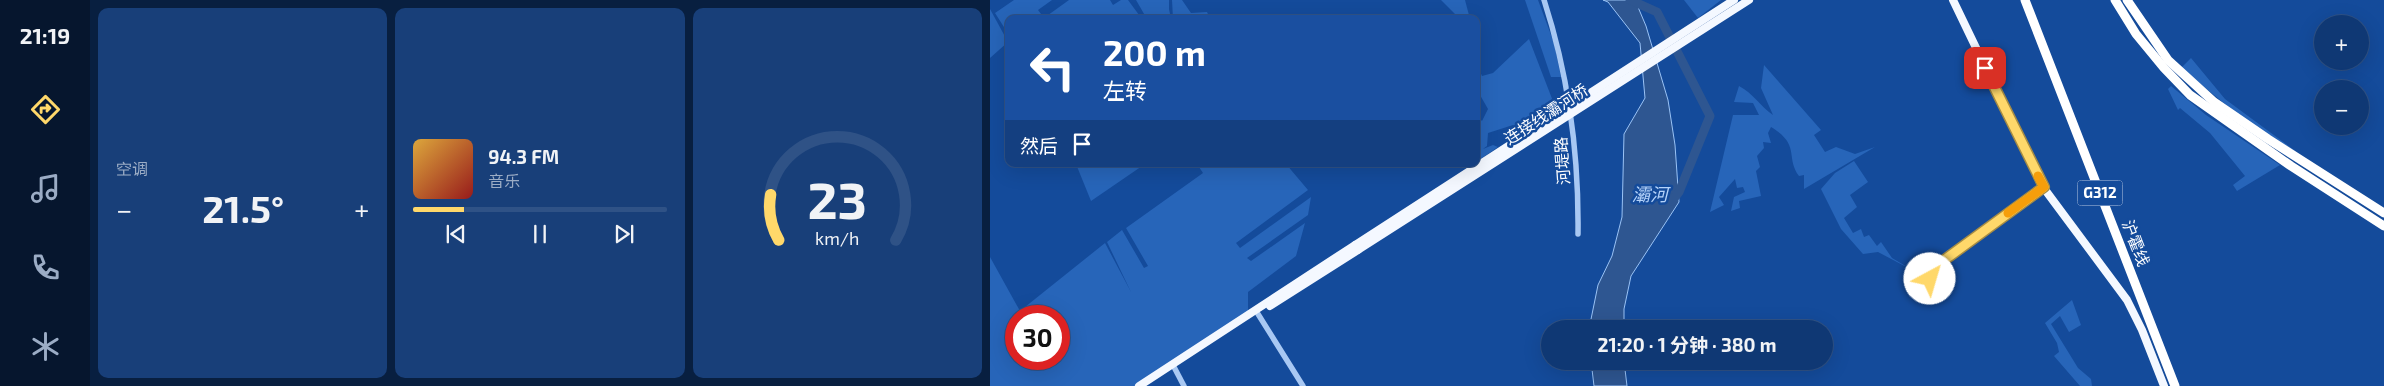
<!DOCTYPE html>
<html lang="zh">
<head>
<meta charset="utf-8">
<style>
  body { margin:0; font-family:"Exo 2","Noto Sans SC",sans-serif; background:#183f79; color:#f1f3f6; height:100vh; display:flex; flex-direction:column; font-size:19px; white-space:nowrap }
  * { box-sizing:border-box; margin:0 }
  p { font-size:16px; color:#9bacc5 }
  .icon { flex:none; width:28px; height:28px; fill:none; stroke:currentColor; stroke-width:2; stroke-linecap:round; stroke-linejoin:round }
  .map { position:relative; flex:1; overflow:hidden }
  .sheet { display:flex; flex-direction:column; gap:8px; padding:8px; background:#081f40; width:900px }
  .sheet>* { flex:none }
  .guide { position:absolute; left:15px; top:15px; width:475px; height:152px; border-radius:10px; box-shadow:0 5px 20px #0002,0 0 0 1px #2f5286; background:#1a4fa0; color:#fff; overflow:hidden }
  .tools { position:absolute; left:1324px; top:15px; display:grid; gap:10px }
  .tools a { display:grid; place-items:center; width:55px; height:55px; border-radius:50%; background:#0f3874; box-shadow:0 5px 20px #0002,0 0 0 1px #2f5286; font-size:25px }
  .speed { position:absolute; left:15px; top:305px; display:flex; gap:10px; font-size:25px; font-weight:700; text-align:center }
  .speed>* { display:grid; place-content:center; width:65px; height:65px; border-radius:50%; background:#0f3874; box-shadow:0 5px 20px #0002,0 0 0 1px #2f5286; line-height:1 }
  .speed .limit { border:8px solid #d22; background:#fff; color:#111 }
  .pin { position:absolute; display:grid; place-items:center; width:42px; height:42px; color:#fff; margin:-21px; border-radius:10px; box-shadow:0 2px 8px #0006 }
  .me { position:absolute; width:55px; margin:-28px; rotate:39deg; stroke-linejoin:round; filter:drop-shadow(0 0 4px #0008) }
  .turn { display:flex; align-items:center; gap:18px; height:105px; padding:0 15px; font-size:22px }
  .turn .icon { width:65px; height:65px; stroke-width:2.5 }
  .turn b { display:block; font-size:35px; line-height:42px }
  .then { display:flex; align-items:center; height:48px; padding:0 15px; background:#0003; gap:10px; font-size:19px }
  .big { font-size:38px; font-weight:700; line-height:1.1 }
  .sheet .card { flex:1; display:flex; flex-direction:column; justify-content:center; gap:8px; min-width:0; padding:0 18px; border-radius:10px; background:#183f79 }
  .sheet .dial { align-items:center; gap:0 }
  .dial svg { height:130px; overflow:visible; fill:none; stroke:#2f5286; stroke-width:7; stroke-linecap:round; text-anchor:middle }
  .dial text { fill:#f1f3f6; stroke:none }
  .song { display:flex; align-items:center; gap:15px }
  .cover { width:60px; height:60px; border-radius:8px; background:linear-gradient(135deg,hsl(40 70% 55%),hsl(0 70% 35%)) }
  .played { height:5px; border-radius:2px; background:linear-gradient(90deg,#ffd86a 20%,#2f5286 20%) }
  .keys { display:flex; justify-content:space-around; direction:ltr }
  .heat { display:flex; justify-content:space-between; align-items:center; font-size:28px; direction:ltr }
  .sheet .tiles { flex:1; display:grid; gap:8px; grid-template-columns:repeat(3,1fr) }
  .trip { position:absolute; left:551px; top:320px; width:292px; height:50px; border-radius:25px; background:#0f3874; box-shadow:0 5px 20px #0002,0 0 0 1px #2f5286; font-weight:700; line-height:50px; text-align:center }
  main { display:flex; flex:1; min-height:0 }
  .dock { display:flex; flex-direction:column; width:90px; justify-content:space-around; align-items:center; background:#06162e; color:#9bacc5 }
  .dock .icon { width:35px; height:35px }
  .dock .selected { color:#ffd86a }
  .dock b { font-size:22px; color:#f1f3f6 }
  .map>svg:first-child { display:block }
  .green { fill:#2765b9; fill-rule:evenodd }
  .water { fill:#2e5691; stroke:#9ac3f6 }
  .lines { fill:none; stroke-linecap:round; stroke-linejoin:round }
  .river { stroke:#2e5691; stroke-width:9 }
  .minor { stroke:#a8c8f3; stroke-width:5.5 }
  .major { stroke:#f4f8ff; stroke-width:8 }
  .highway { stroke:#fff; stroke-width:9 }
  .major-bridge { stroke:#f4f8ff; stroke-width:8 }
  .route-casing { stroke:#a68c45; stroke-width:12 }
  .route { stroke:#ffd86a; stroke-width:9 }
  .slow { stroke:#f59e0b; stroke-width:9 }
  .labels { text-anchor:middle; stroke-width:5; stroke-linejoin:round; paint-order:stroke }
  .shield { fill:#144b9b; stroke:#b8c9e1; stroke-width:1 }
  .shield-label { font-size:15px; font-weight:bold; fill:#fff }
  .street-label { font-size:16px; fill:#fff; stroke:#144b9b }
  .water-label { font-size:18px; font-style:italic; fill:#b5d3fa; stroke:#144b9b }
</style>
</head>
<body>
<main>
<nav class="dock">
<b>21:19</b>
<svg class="icon selected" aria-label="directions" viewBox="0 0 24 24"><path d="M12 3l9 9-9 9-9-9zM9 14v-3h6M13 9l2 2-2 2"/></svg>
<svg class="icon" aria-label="music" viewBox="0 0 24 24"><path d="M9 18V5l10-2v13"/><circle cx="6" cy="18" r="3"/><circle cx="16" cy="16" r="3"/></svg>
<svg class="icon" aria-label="phone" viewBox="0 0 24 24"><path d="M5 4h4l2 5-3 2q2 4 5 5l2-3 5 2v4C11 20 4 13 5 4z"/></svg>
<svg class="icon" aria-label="climate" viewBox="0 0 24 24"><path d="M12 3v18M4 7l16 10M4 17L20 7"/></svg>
</nav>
<section class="sheet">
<div class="tiles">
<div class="card"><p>空调</p>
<div class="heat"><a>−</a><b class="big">21.5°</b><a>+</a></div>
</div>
<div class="card">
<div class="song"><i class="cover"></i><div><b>94.3 FM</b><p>音乐</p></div></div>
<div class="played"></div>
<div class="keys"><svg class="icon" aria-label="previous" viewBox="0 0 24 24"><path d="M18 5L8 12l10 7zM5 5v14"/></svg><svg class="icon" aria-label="pause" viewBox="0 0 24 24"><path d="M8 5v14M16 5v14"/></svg><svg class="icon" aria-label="next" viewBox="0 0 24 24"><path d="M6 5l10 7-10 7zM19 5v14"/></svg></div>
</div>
<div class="card dial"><svg viewBox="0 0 100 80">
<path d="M14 69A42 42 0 1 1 86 69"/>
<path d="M14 69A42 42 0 0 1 9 41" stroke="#ffd86a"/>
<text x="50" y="56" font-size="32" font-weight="700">23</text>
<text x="50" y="72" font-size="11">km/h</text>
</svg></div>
</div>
</section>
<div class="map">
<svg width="1394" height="386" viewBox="0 0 1394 386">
  <rect width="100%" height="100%" fill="#144b9b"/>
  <!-- green -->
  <g class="green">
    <path d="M24,0H62L48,10L54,18L79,0H120L123,5L131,0H138L152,19H19V35L5,13Z"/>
    <path d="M146,0H179V9L181,19H157Z"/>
    <path d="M182,0H192L201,13L217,12L220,19H183Z"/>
    <path d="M451,0H475L480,19H470Z"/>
    <path d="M535,0H548L564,43L571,77H561Z"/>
    <path d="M694,0H731L708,18Z"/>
    <path d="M0,9L18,42L0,58Z"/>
    <path d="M539,39L566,109L530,133L523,125L498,133L497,146L493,149L503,145L508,147L486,162V115L492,121L498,109L486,88V63L492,76L503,73Z"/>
    <path d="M1201,58L1235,99L1308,153L1252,118L1191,68Z"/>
    <path d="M774,65L831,130L824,135L835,152L846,147L865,154L885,147L814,189V175L809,176C795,157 811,145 781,127L778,133L781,143L773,142L774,148L767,156L770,167L766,171L771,196L749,201L750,208L741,211L744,197L755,192L753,187L747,188L745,179L729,197L734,205L720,212L743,115H769L763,103L744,102L749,86C763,93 770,106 783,115L771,88Z"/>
    <path d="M1181,86L1216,115L1290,165L1247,191L1243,185L1255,176L1220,133L1190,108L1188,110L1178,89Z"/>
    <path d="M864,161L878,182L860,195L867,207L854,218L863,233L871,229L874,237L879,235L887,246L891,242L902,258L924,271L888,252L873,254L851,229L831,189L845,173Z"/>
    <path d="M86,164H155L101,201Z"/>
    <path d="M207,164H296L318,190L246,243L250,248L321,197L318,215L257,258L261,261L315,223L306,256L258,292V315L150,386H0V257L30,311L115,243L141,292L117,242L132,230L154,268L158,266L136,228L213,173ZM26,316H69V359H26Z"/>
    <path d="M1082,300L1091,325L1079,332L1070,316L1061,324L1088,368L1101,379L1102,386H1090L1064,356L1069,352L1067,343L1055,323Z"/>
  </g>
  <!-- water -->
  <g class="water">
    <path d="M613,0H645L656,26L678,100L685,145L689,202L641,276L634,309V329H599L608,285L622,256L632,217L634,134L655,98L650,43L618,2Z"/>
    <path d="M601,361H634L637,386H604Z"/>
  </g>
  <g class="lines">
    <!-- river -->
    <path class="river" d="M640,0L667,12L720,116L689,192L682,201"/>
    <!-- minor -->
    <g class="minor">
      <path d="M554,0C579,77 589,153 588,234"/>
      <path d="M937,288L942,269L1053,187"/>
      <path d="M268,314L313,386"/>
      <path d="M184,367L194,386"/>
    </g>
    <!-- major -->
    <g class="major">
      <path d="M963,0L1053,187L1137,300L1152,330L1174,386"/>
      <path d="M280,306L368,250"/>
      <path d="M149,386L365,245"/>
    </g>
    <!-- highway -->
    <g class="highway">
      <path d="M1035,0L1185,386"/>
      <path d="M1125,0L1146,34L1174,68L1200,95L1301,166L1394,226"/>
      <path d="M1137,0L1178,60L1224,102L1278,139L1394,213"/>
    </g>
    <!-- major-bridge -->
    <g class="major-bridge">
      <path d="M365,245L744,0"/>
      <path d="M368,250L759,0"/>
    </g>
  </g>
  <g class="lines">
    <!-- route casing -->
    <g class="route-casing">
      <path id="route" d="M940,279L942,269L1054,187L995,68"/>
    </g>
    <!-- route -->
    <use href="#route" class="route"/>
    <!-- slow -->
    <path class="slow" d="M1018,213L1054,187L1048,176"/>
  </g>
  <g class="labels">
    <!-- shield labels -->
    <rect class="shield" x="1087.5" y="180.5" width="45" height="25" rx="4"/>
    <g class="shield-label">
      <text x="1110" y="198">G312</text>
    </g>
    <!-- street labels -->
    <g class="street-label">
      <text transform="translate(556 114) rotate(-33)" y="6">连接线灞河桥</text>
      <text transform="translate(572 161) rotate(-94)" y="6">河堤路</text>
      <text transform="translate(1146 243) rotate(69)" y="6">沪霍线</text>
    </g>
    <!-- water labels -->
    <g class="water-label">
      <text x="660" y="201">灞河</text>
    </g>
  </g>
</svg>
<div class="tools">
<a>+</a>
<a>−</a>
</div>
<div class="speed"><div class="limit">30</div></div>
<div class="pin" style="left:995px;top:68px;background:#d93025"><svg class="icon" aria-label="arrive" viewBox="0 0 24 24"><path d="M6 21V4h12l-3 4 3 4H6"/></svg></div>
<svg class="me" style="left:940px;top:279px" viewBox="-20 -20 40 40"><circle r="19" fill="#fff"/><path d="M0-13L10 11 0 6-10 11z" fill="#ffd86a"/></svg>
<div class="trip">21:20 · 1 分钟 · 380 m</div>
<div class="guide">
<div class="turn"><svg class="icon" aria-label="left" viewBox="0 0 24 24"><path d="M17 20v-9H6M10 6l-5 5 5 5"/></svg><div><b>200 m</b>左转</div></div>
<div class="then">然后<svg class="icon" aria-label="arrive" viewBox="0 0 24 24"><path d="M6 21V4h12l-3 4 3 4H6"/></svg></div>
</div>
</div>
</main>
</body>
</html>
